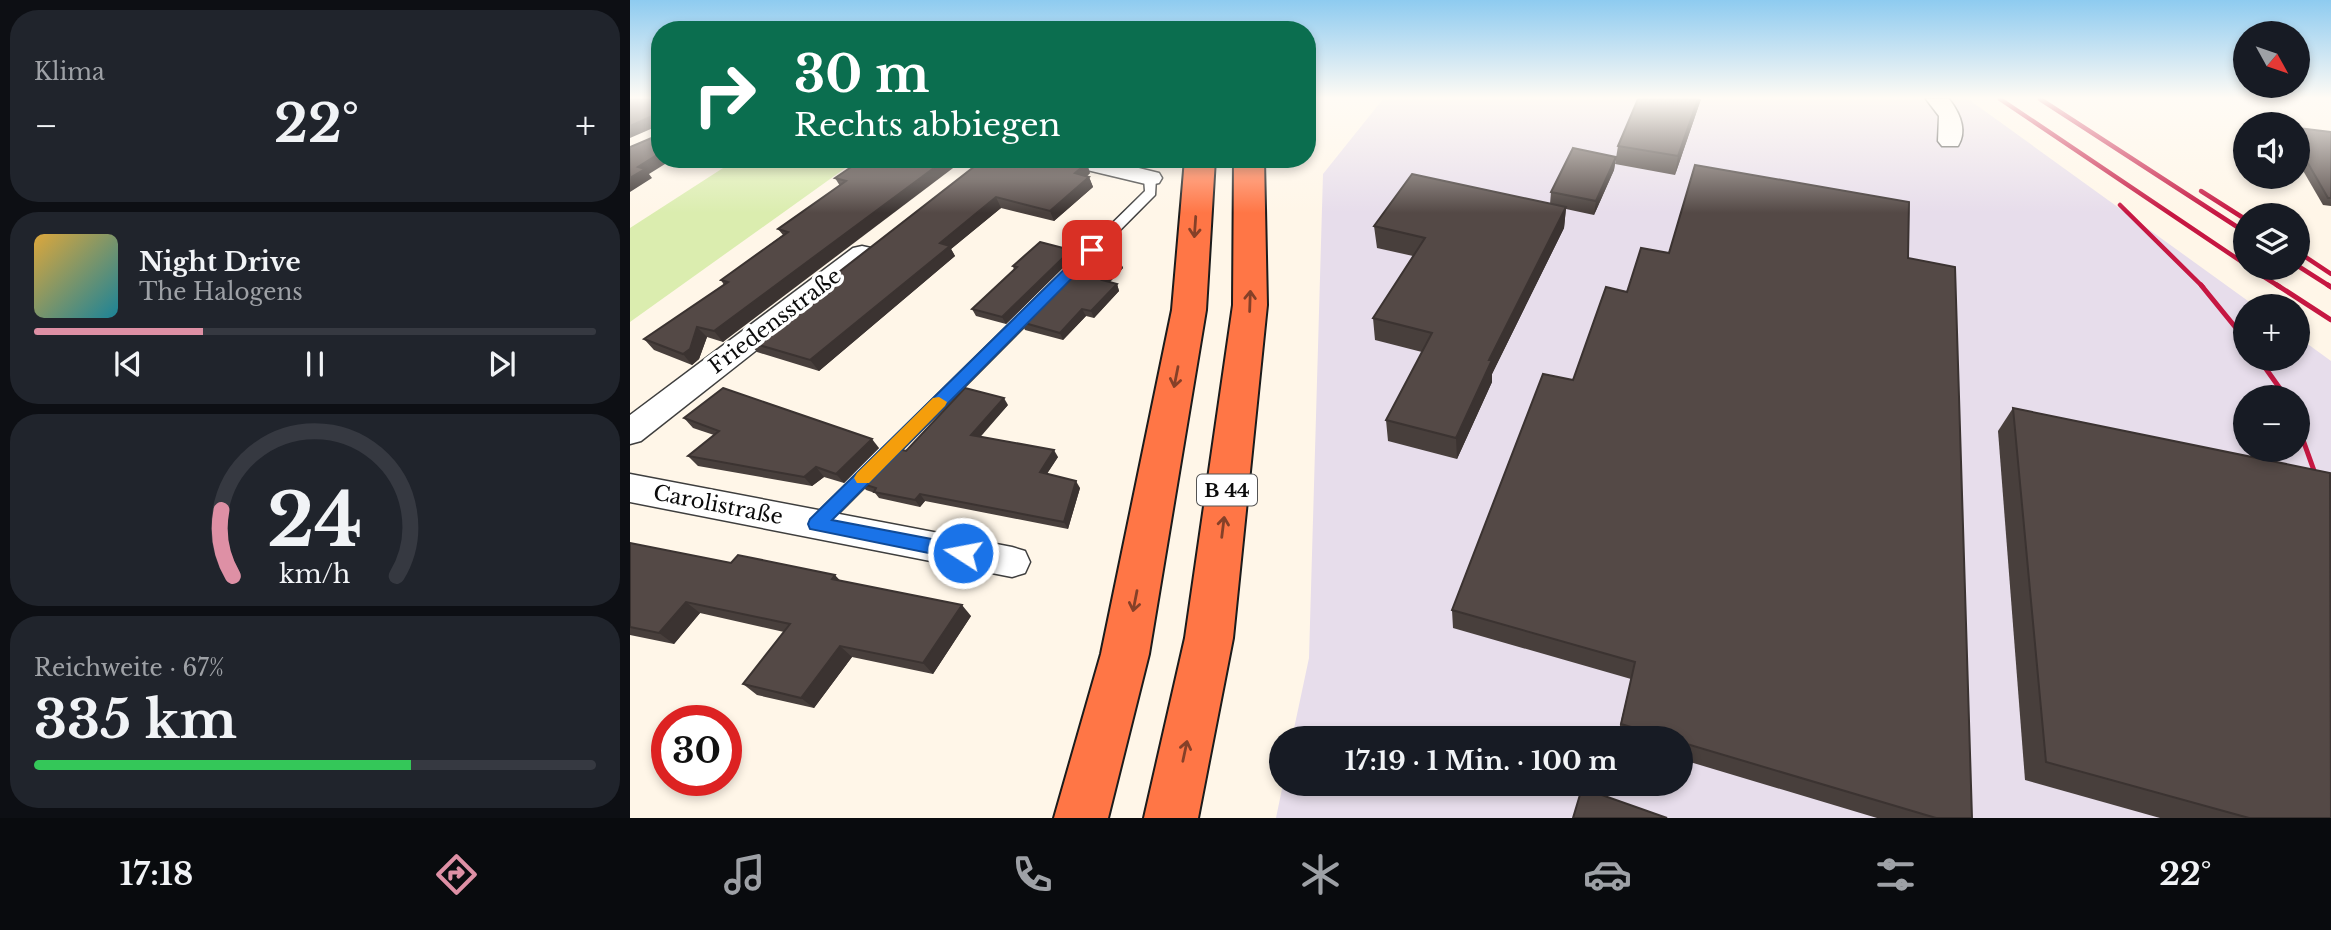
<!DOCTYPE html>
<html lang="de">
<head>
<meta charset="utf-8">
<style>
  body { margin:0; font-family:"Libre Baskerville",serif; background:#20242c; color:#f1f3f6; height:100vh; display:flex; flex-direction:column; font-size:26px; white-space:nowrap }
  * { box-sizing:border-box; margin:0 }
  p { font-size:23px; color:#9ea1a6 }
  .icon { flex:none; width:38px; height:38px; fill:none; stroke:currentColor; stroke-width:2; stroke-linecap:round; stroke-linejoin:round }
  .map { position:relative; flex:1; overflow:hidden }
  .drawer { display:flex; flex-direction:column; gap:10px; padding:10px; background:#0d0f14; width:630px }
  .drawer>* { flex:none }
  .top-card { position:absolute; left:21px; top:21px; width:665px; height:147px; border-radius:28px; box-shadow:0 4px 10px #0003; background:#0b6e4f; color:#fff; overflow:hidden }
  .needle { width:46px; rotate:130deg }
  .tools { position:absolute; left:1603px; top:21px; display:grid; gap:14px }
  .tools a { display:grid; place-items:center; width:77px; height:77px; border-radius:50%; background:#171b24; box-shadow:0 4px 10px #0003; font-size:35px }
  .speed { position:absolute; left:21px; top:705px; display:flex; gap:14px; font-size:35px; font-weight:700; text-align:center }
  .speed>* { display:grid; place-content:center; width:91px; height:91px; border-radius:50%; background:#171b24; box-shadow:0 4px 10px #0003; line-height:1 }
  .speed .limit { border:10px solid #d22; background:#fff; color:#111 }
  .pin { position:absolute; display:grid; place-items:center; width:60px; height:60px; color:#fff; margin:-30px; border-radius:14px; box-shadow:0 4px 10px #0006 }
  .me { position:absolute; width:77px; margin:-38px; rotate:281deg; stroke-linejoin:round; filter:drop-shadow(0 0 5px #0008) }
  .turn { display:flex; align-items:center; gap:24px; height:147px; padding:0 28px; font-size:32px }
  .turn .icon { width:91px; height:91px; stroke-width:2.5 }
  .turn b { display:block; font-size:49px; line-height:60px }
  .big { font-size:52px; font-weight:700; line-height:1.1 }
  .drawer .tile { flex:1; display:flex; flex-direction:column; justify-content:center; gap:10px; min-width:0; padding:0 24px; border-radius:28px; background:#20242c }
  .drawer .dial { align-items:center; gap:0 }
  .dial svg { height:182px; overflow:visible; fill:none; stroke:#363941; stroke-width:7; stroke-linecap:round; text-anchor:middle }
  .dial text { fill:#f1f3f6; stroke:none }
  .song { display:flex; align-items:center; gap:21px }
  .cover { width:84px; height:84px; border-radius:10px; background:linear-gradient(135deg,hsl(40 70% 55%),hsl(190 70% 35%)) }
  .played { height:7px; border-radius:4px; background:linear-gradient(90deg,#de90a5 30%,#363941 30%) }
  .keys { display:flex; justify-content:space-around; direction:ltr }
  .heat { display:flex; justify-content:space-between; align-items:center; font-size:38px; direction:ltr }
  .charge { height:10px; border-radius:5px; background:linear-gradient(90deg,#34c759 67%,#363941 0) }
  .trip { position:absolute; left:639px; top:726px; width:424px; height:70px; border-radius:35px; background:#171b24; box-shadow:0 4px 10px #0003; font-weight:700; line-height:70px; text-align:center }
  .tabs { display:flex; height:112px; justify-content:space-around; align-items:center; background:#090b0e; color:#9ea1a6 }
  .tabs .icon { width:49px; height:49px }
  .tabs .active { color:#de90a5 }
  .tabs b { font-size:32px; color:#f1f3f6 }
  main { display:flex; flex:1; min-height:0 }
  .map>svg:first-child { display:block }
  .industrial { fill:#e7ddeb; fill-rule:evenodd }
  .green { fill:#dbedaf }
  .lines { fill:none; stroke-linecap:round; stroke-linejoin:round }
  .lane-casing { stroke:#3e3e3e; stroke-width:3 }
  .street-casing { stroke:#3e3e3e; stroke-width:3 }
  .highway-casing { stroke:#1c1c1c; stroke-width:4 }
  .lane { fill:#fff; fill-rule:evenodd }
  .street { fill:#fff; fill-rule:evenodd }
  .highway { fill:#ff7646; fill-rule:evenodd }
  .rail-far1 { stroke:#c61742; stroke-width:4.5 }
  .rail { stroke:#c61742; stroke-width:5 }
  .wall { fill:#483f3c }
  .shaded-wall { fill:#3b3331 }
  .building { fill:#544946; stroke:#3b3331; stroke-width:2 }
  .oneway { stroke:#854028 }
  .route { fill:#1a73e8; stroke:#114b97; stroke-width:2 }
  .slow { fill:#f59e0b }
  .labels { text-anchor:middle; stroke-width:7; stroke-linejoin:round; paint-order:stroke }
  .shield { fill:#fff; stroke:#545454; stroke-width:2 }
  .shield-label { font-size:19px; font-weight:bold; fill:#0b0b0b }
  .street-label { font-size:21px; fill:#0b0b0b; stroke:#fff }
</style>
</head>
<body>
<main>
<section class="drawer">
<div class="tile"><p>Klima</p>
<div class="heat"><a>−</a><b class="big">22°</b><a>+</a></div>
</div>
<div class="tile">
<div class="song"><i class="cover"></i><div><b>Night Drive</b><p>The Halogens</p></div></div>
<div class="played"></div>
<div class="keys"><svg class="icon" aria-label="previous" viewBox="0 0 24 24"><path d="M18 5L8 12l10 7zM5 5v14"/></svg><svg class="icon" aria-label="pause" viewBox="0 0 24 24"><path d="M8 5v14M16 5v14"/></svg><svg class="icon" aria-label="next" viewBox="0 0 24 24"><path d="M6 5l10 7-10 7zM19 5v14"/></svg></div>
</div>
<div class="tile dial"><svg viewBox="0 0 100 80">
<path d="M14 69A42 42 0 1 1 86 69"/>
<path d="M14 69A42 42 0 0 1 9 40" stroke="#de90a5"/>
<text x="50" y="56" font-size="32" font-weight="700">24</text>
<text x="50" y="72" font-size="11">km/h</text>
</svg></div>
<div class="tile"><p>Reichweite · 67%</p><b class="big">335 km</b><div class="charge"></div></div>
</section>
<div class="map">
<svg width="1701" height="818" viewBox="0 0 1701 818">
  <rect width="100%" height="100%" fill="#fff6e8"/>
  <!-- industrial -->
  <path class="industrial" d="M753,99H1338L1625,306H1615V359H1668V337L1701,361V818H646L653,784H1050V738H662L679,658L693,174ZM1615,397H1668V450H1615Z"/>
  <!-- green -->
  <path class="green" d="M107,159H228L0,322V228Z"/>
  <g class="lines">
    <!-- lane casing -->
    <g class="lane-casing">
      <path id="lane" d="M520,174L526,178L525,195L193,529L187,531L181,529L178,524L181,519L515,191L514,178Z"/>
    </g>
    <!-- street casing -->
    <g class="street-casing">
      <g id="street">
        <path d="M1296,99H1319C1329,112 1338,130 1328,146H1312L1308,141L1309,116Z"/>
        <path d="M428,159H472L529,173L532,178L529,183L520,185L432,164Z"/>
        <path d="M232,246L241,248L245,254L241,260L11,441L0,444V415L223,248Z"/>
        <path d="M0,474L382,547L395,551L400,562L395,573L382,577L0,502Z"/>
      </g>
    </g>
    <!-- highway casing -->
    <g class="highway-casing">
      <g id="highway">
        <path d="M555,159H585L576,310L519,654L478,818H424L471,654L542,310Z"/>
        <path d="M604,159H634L637,305L603,638L568,818H514L555,638L603,305Z"/>
      </g>
    </g>
    <!-- lane -->
    <use href="#lane" class="lane"/>
    <!-- street -->
    <use href="#street" class="street"/>
    <!-- highway -->
    <use href="#highway" class="highway"/>
    <!-- rail-far1 -->
    <g class="rail-far1">
      <path d="M1370,99L1615,264"/>
      <path d="M1410,99L1615,232"/>
      <path d="M1571,191L1615,219"/>
      <path d="M1490,205L1573,287"/>
      <path d="M1668,252L1701,274"/>
      <path d="M1668,266L1701,287"/>
      <path d="M1620,268L1650,287"/>
    </g>
    <!-- rail -->
    <g class="rail">
      <path d="M1571,285L1615,339"/>
      <path d="M1647,285L1701,320"/>
      <path d="M1698,285L1701,287"/>
      <path d="M1629,359L1656,397"/>
      <path d="M1668,426L1701,518"/>
    </g>
  </g>
  <!-- wall -->
  <g class="wall">
    <path d="M1071,99L1045,175L985,164L988,146Z"/>
    <path d="M1668,128L1701,132V206L1693,205L1668,162Z"/>
    <path d="M986,157L984,170L964,215L936,209L934,228L862,374V382L827,459L758,441L756,420L792,352L745,340L743,318L783,256L747,248L744,226L920,204L921,192Z"/>
    <path d="M233,159L93,342L77,337L69,359L62,365L24,350L14,339L94,285L91,280L153,235L148,229L210,186L205,178Z"/>
    <path d="M354,159L460,173L457,176L459,177L463,187L424,221L371,208L321,249L325,256L189,371L127,352L119,342Z"/>
    <path d="M1039,253L1278,258L1342,818H1247L1050,759V738H987L1001,679L823,628L822,610L943,380L997,292Z"/>
    <path d="M444,257L376,324L346,316L342,309L384,270L383,266Z"/>
    <path d="M490,261L493,268L480,282L487,284L489,291L464,318L456,316L433,340L395,330L391,322Z"/>
    <path d="M378,405L350,436L428,457L417,474L450,488L438,529L295,501L290,507L249,498L245,493L236,490L230,483L276,451Z"/>
    <path d="M1383,408L1701,818H1530L1395,780L1368,431Z"/>
    <path d="M54,418L249,448L214,483L194,477L182,486L68,466L58,456L84,435L63,428Z"/>
    <path d="M0,543L101,563L211,581L341,616L303,674L222,657L184,708L127,695L113,684L154,632L70,613L44,644L0,635Z"/>
  </g>
  <!-- shaded-wall -->
  <g class="shaded-wall">
    <path d="M1068,99H1071L1045,175L1048,156Z"/>
    <path d="M24,115L30,125L0,138V126Z"/>
    <path d="M30,153V159H43L19,174L22,178L0,192V178L8,167Z"/>
    <path d="M986,157L984,170L964,215L966,201Z"/>
    <path d="M316,159H335L93,342L84,331Z"/>
    <path d="M457,163L460,173L449,184L445,173Z"/>
    <path d="M459,177L463,187L424,221L420,211Z"/>
    <path d="M366,197L371,208L321,249L325,256L189,371L180,360L310,243Z"/>
    <path d="M936,207L934,228L862,374V382L827,459L826,438L859,360Z"/>
    <path d="M441,250L444,257L376,324L372,317Z"/>
    <path d="M490,261L493,268L475,287L472,280Z"/>
    <path d="M487,284L489,291L464,318L461,311Z"/>
    <path d="M452,309L456,316L433,340L430,333Z"/>
    <path d="M67,327L77,337L69,359L62,365L53,354Z"/>
    <path d="M374,398L378,405L346,442L341,435Z"/>
    <path d="M242,439L249,448L214,483L206,474Z"/>
    <path d="M424,450L428,457L413,479L410,472Z"/>
    <path d="M186,467L194,477L182,486L174,477Z"/>
    <path d="M446,481L450,488L438,529L434,522Z"/>
    <path d="M290,494L295,501L290,507L285,500Z"/>
    <path d="M205,575L216,587L202,579Z"/>
    <path d="M56,602L70,613L44,644L29,633Z"/>
    <path d="M332,605L341,616L303,674L293,663Z"/>
    <path d="M210,646L222,657L184,708L171,698Z"/>
  </g>
  <!-- building -->
  <g class="building">
    <path d="M0,99H30V153L8,167L15,169L0,178V147L24,137V115L0,126Z"/>
    <path d="M1008,99H1068L1048,156L988,146Z"/>
    <path d="M1668,128L1701,132V198H1698L1668,146Z"/>
    <path d="M943,148L986,157L966,201L921,192Z"/>
    <path d="M233,159H316L84,331L67,327L60,349L53,354L14,339L98,282L91,280L158,232L148,229L216,181L205,178Z"/>
    <path d="M354,159H441L457,163L445,173L459,177L420,211L366,197L310,243L320,246L180,360L119,342Z"/>
    <path d="M1065,165L1279,202L1278,258L1325,267L1342,818H1306L1050,742V738H1038L991,724L1005,662L822,610L913,374L943,380L976,287L997,292L1011,248L1039,253Z"/>
    <path d="M782,174L936,207L859,360H862L826,438L756,420L802,333L743,318L795,238L744,226Z"/>
    <path d="M410,242L441,250L372,317L342,309L387,267L383,266Z"/>
    <path d="M460,254L490,261L472,280L487,284L461,311L452,309L430,333L391,322Z"/>
    <path d="M93,388L242,439L206,474L186,467L174,477L58,456L89,431L54,418Z"/>
    <path d="M335,388L374,398L341,435L424,450L410,472L446,481L434,522L290,494L285,500L244,492L246,488L230,483L265,448L276,451Z"/>
    <path d="M1383,408L1700,473L1701,818H1619L1416,762Z"/>
    <path d="M0,543L101,563L108,555L205,575L202,579L332,605L293,663L210,646L171,698L113,684L160,624L56,602L29,633L0,627Z"/>
    <path d="M952,788L1037,818H943Z"/>
  </g>
  <!-- one-way arrows -->
  <defs><path id="oneway-shaft" d="M-6 0H5M1.5-3L5.5 0L1.5 3" fill="none" stroke-width="1.6" stroke-linecap="round" stroke-linejoin="round" transform="scale(1.75)"/></defs>
  <g class="oneway">
    <use href="#oneway-shaft" transform="translate(565 227) rotate(94)"/>
    <use href="#oneway-shaft" transform="translate(620 301) rotate(-88)"/>
    <use href="#oneway-shaft" transform="translate(546 377) rotate(101)"/>
    <use href="#oneway-shaft" transform="translate(593 527) rotate(-83)"/>
    <use href="#oneway-shaft" transform="translate(505 601) rotate(101)"/>
    <use href="#oneway-shaft" transform="translate(555 751) rotate(-78)"/>
  </g>
  <!-- sky -->
  <linearGradient id="sky" x2="0" y2="1"><stop stop-color="#8ecbf0"/><stop offset="0.46" stop-color="#fffbf5"/><stop offset="1" stop-color="#fffbf5" stop-opacity="0"/></linearGradient>
  <rect width="1701" height="213" fill="url(#sky)"/>
  <!-- route -->
  <path class="route" d="M462,246L469,250L467,253L202,520L333,545L339,547L342,553L339,558L333,560L180,529L178,524L180,519L457,247Z"/>
  <!-- slow -->
  <path class="slow" d="M309,397L317,402L315,406L239,483H227L224,478L227,473L303,398Z"/>
  <g class="labels">
    <!-- shield labels -->
    <rect class="shield" x="567" y="474.5" width="60" height="31" rx="5"/>
    <g class="shield-label">
      <text x="597" y="497">B 44</text>
    </g>
    <!-- street labels -->
    <g class="street-label">
      <text transform="translate(145 321) rotate(-37)" y="7">Friedensstraße</text>
      <text transform="translate(88 505) rotate(11)" y="7">Carolistraße</text>
    </g>
  </g>
</svg>
<div class="tools">
<a><svg class="needle" viewBox="-14 -14 28 28"><path d="M0-13l5 13h-10z" fill="#e53935"/><path d="M0 13l5-13h-10z" fill="#9ea1a6"/></svg></a>
<a><svg class="icon" aria-label="sound" viewBox="0 0 24 24"><path d="M4 9h4l5-4v14l-5-4H4zM17 9q2 3 0 6"/></svg></a>
<a><svg class="icon" aria-label="layers" viewBox="0 0 24 24"><path d="M12 4l9 5-9 5-9-5zM3 14l9 5 9-5"/></svg></a>
<a>+</a>
<a>−</a>
</div>
<div class="speed"><div class="limit">30</div></div>
<div class="pin" style="left:462px;top:250px;background:#d93025"><svg class="icon" aria-label="arrive" viewBox="0 0 24 24"><path d="M6 21V4h12l-3 4 3 4H6"/></svg></div>
<svg class="me" style="left:333px;top:553px" viewBox="-20 -20 40 40"><circle r="17" fill="#1a73e8" stroke="#fff" stroke-width="3"/><path d="M0-11L8 9 0 5-8 9z" fill="#fff"/></svg>
<div class="trip">17:19 · 1 Min. · 100 m</div>
<div class="top-card">
<div class="turn"><svg class="icon" aria-label="right" viewBox="0 0 24 24"><path d="M7 20v-9h11M14 6l5 5-5 5"/></svg><div><b>30 m</b>Rechts abbiegen</div></div>
</div>
</div>
</main>
<nav class="tabs">
<b>17:18</b>
<svg class="icon active" aria-label="directions" viewBox="0 0 24 24"><path d="M12 3l9 9-9 9-9-9zM9 14v-3h6M13 9l2 2-2 2"/></svg>
<svg class="icon" aria-label="music" viewBox="0 0 24 24"><path d="M9 18V5l10-2v13"/><circle cx="6" cy="18" r="3"/><circle cx="16" cy="16" r="3"/></svg>
<svg class="icon" aria-label="phone" viewBox="0 0 24 24"><path d="M5 4h4l2 5-3 2q2 4 5 5l2-3 5 2v4C11 20 4 13 5 4z"/></svg>
<svg class="icon" aria-label="climate" viewBox="0 0 24 24"><path d="M12 3v18M4 7l16 10M4 17L20 7"/></svg>
<svg class="icon" aria-label="car" viewBox="0 0 24 24"><path d="M5 17H2v-5l4-1 3-4h7l3 4 3 1v5h-3M9 17h6M6 11h13"/><circle cx="7" cy="17" r="2"/><circle cx="17" cy="17" r="2"/></svg>
<svg class="icon" aria-label="filters" viewBox="0 0 24 24"><path d="M4 7h16M4 17h16"/><circle cx="9" cy="7" r="2"/><circle cx="15" cy="17" r="2"/></svg>
<b>22°</b>
</nav>
</body>
</html>
